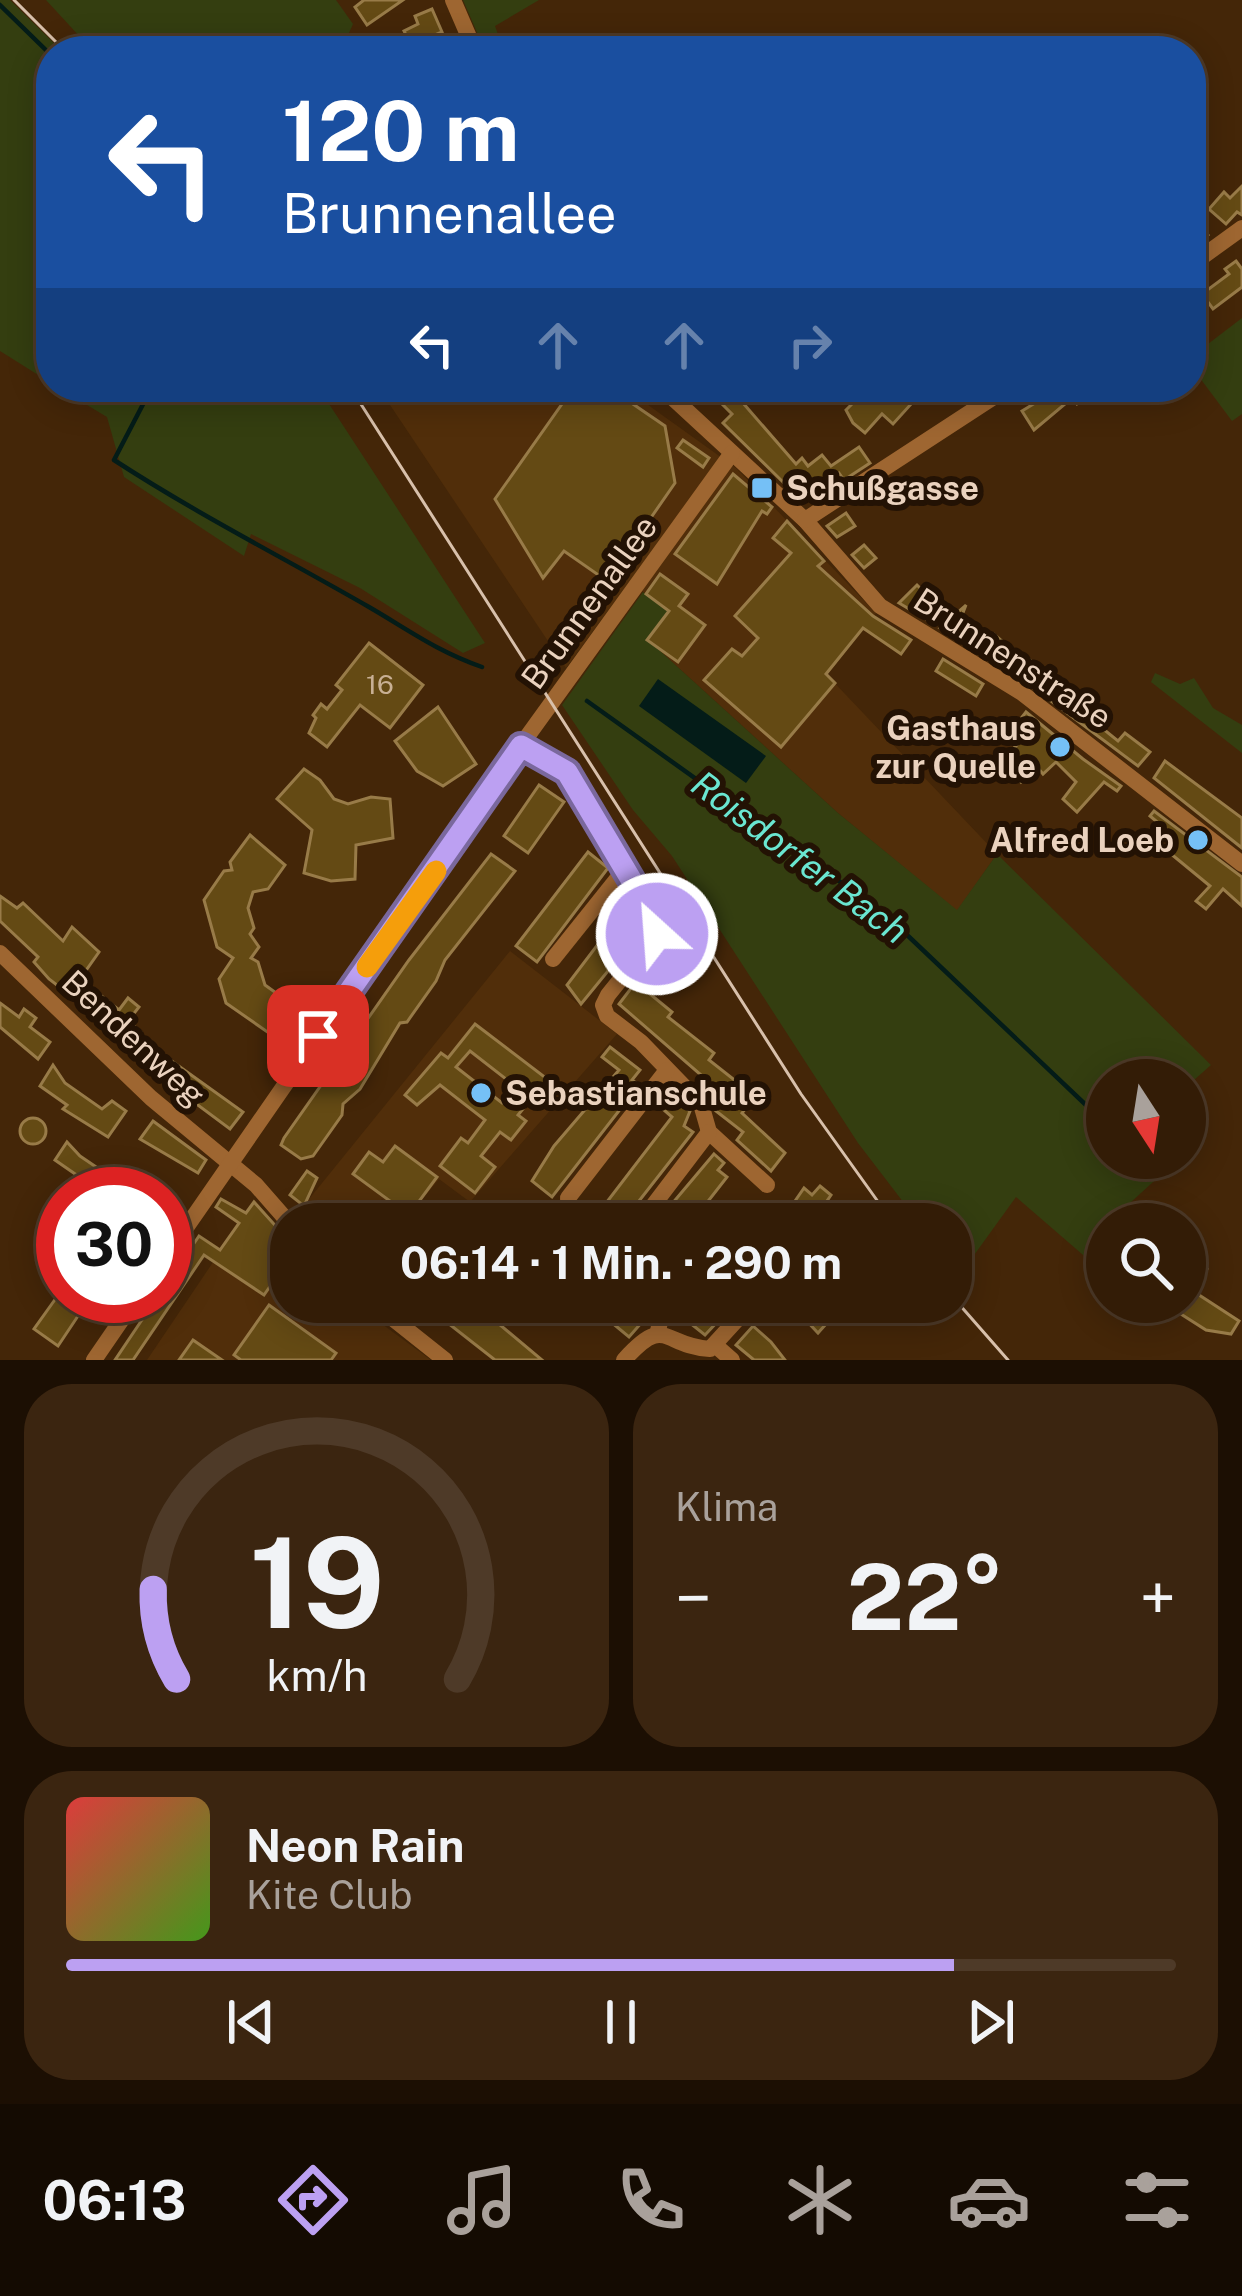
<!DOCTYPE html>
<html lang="de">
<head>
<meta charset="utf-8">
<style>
  body { margin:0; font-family:"Public Sans",sans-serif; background:#3b2510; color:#f1f3f6; height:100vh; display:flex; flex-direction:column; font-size:45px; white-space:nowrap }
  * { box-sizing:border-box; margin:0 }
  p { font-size:39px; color:#a9a19b }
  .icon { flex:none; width:66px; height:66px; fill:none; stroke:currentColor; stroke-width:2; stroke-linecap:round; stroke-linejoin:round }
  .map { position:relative; height:1360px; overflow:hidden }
  .sheet { display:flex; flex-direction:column; gap:24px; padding:24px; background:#1c0f03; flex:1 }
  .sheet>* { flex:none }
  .banner { position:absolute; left:36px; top:36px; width:1170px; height:366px; border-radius:48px; box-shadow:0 6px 30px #0003,0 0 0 3px #4e3a28; background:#1a4fa0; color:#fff; overflow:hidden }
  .needle { width:78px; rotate:168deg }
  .fabs { position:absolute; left:1086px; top:1059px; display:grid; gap:24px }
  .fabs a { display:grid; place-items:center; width:120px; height:120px; border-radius:50%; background:#331c06; box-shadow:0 6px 30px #0003,0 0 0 3px #4e3a28; font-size:60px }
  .speed { position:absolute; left:36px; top:1167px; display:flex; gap:24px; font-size:60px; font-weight:700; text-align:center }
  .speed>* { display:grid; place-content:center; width:156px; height:156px; border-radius:50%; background:#331c06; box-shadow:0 6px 30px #0003,0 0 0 3px #4e3a28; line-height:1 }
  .speed .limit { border:18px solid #d22; background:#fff; color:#111 }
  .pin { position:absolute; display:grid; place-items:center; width:102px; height:102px; color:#fff; margin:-51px; border-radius:24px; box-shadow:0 6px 18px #0006 }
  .me { position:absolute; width:132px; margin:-66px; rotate:334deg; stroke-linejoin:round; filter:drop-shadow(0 0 9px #0008) }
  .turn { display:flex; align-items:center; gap:42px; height:252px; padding:0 48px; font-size:54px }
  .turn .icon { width:156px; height:156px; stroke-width:2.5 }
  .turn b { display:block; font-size:84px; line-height:102px }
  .lanes { display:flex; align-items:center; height:114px; padding:0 48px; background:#0003; justify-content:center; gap:60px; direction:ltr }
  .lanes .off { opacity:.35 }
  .big { font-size:90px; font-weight:700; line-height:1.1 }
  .sheet .tile { flex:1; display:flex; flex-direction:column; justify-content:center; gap:18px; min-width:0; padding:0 42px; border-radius:48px; background:#3b2510 }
  .sheet .dial { align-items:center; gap:0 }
  .dial svg { height:312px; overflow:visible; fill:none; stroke:#4e3a28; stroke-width:7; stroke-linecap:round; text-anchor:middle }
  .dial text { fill:#f1f3f6; stroke:none }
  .song { display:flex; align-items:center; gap:36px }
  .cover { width:144px; height:144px; border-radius:18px; background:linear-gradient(135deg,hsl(0 70% 55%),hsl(100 70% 35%)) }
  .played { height:12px; border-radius:6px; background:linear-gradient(90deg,#bca0f2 80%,#4e3a28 80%) }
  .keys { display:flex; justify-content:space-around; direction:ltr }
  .heat { display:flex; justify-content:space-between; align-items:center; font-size:66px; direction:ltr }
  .sheet .tiles { flex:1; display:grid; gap:24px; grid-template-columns:1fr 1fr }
  .tile:last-child { grid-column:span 2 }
  .trip { position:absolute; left:270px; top:1203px; width:702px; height:120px; border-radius:48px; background:#331c06; box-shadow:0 6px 30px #0003,0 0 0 3px #4e3a28; font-weight:700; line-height:120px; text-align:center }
  .tab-bar { display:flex; height:192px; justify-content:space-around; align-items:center; background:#140b02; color:#a9a19b }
  .tab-bar .icon { width:84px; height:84px }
  .tab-bar .active { color:#bca0f2 }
  .tab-bar b { font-size:54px; color:#f1f3f6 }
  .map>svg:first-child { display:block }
  .built { fill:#512e0a }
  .green { fill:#343e10 }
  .water { fill:#041c18 }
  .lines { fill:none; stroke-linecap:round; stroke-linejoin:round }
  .stream { stroke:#041c18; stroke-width:4.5 }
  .building { fill:#644a14; stroke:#987b48; stroke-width:3; fill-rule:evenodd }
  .minor { stroke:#9e6631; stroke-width:16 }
  .tram { stroke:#d8c0ab; stroke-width:3 }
  .route-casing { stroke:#7a689d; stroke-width:30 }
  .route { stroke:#bca0f2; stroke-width:21 }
  .slow { stroke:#f59e0b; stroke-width:21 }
  .poi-dot { fill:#75c0f6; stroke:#231204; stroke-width:4.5 }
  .labels { text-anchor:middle; stroke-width:12; stroke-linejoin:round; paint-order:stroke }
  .number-label { font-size:27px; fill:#c8b094 }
  .poi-label { font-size:33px; font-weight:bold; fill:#ead2be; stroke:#231204; text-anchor:start }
  .street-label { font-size:33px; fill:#ead2be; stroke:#231204 }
  .water-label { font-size:36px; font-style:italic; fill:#6ae6d1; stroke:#231204 }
</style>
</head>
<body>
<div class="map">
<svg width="1242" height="1360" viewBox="0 0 1242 1360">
  <rect width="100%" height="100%" fill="#442608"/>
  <!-- built -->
  <g class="built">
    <path d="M378,387H623L736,468L876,613L827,675L997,854L957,911L838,813L648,640L669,610L629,582L566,668Z"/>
    <path d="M510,951L617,1034L470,1202L439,1179L407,1218L382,1199L362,1224H316L301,1209Z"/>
    <path d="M255,1200L291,1243V1302H352L431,1360H147Z"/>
  </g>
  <!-- green -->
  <g class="green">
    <path d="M0,0H10L62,51H51V383L0,351Z"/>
    <path d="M46,0H336L353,24L341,51H93Z"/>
    <path d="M463,0H539L495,26L504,51H485Z"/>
    <path d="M1242,318V414L1232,421L1191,366V357Z"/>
    <path d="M57,387H318L485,643L463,653L360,588L251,534L244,556L124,477L107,417Z"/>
    <path d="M643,592L669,611L648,640L838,813L957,910L997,854L1211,1065L1185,1088V1080H1107V1158H1150L1164,1172L1107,1224L1090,1261L1016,1197L959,1276L951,1265V1224H920L858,1143L672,856L633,810L562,705Z"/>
    <path d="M1155,673L1180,684L1194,678L1213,708L1242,725V753L1151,682Z"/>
  </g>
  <!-- water -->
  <path class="water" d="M658,679L766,756L746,783L639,706Z"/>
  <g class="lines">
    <!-- stream -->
    <g class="stream">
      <path d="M0,5L51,55"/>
      <path d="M152,387L114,460C197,514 284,558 369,607C412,632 435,650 482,667"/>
      <path d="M587,701L885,914L1107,1125"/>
      <path d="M1139,1158L1149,1174"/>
    </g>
  </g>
  <!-- building -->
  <g class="building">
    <path d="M364,0H403L367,25L355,7Z"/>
    <path d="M432,9L442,32L411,45L404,31L418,24L415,16Z"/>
    <path d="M1242,186V215L1237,212L1226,224L1209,209L1224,192L1230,198Z"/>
    <path d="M1191,212L1208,235L1191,247Z"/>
    <path d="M1236,261L1242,269V287L1213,309L1202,294L1229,274L1225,269Z"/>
    <path d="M574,387H608L665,426L675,483L607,581L564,551L543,578L495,499Z"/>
    <path d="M705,387H739L749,397L743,403L796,464L802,458L808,466L822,455L831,466L859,447L870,463L844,480L839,473L809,495L793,477L785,484L723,423L732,414Z"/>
    <path d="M897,387H943L931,401L921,393L893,424L882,414L865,433L853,423L846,410L856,400L873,403Z"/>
    <path d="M1066,387H1103L1077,404Z"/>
    <path d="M1045,397L1048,402L1071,399L1034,430L1022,411Z"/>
    <path d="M683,440L709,458L703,467L677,448Z"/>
    <path d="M733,474L772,507L767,514L762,511L717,584L675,554Z"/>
    <path d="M846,513L855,526L837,537L827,526Z"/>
    <path d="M787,521L824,561L818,566L873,616L911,640L901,654L863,628L826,674L835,683L781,747L704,680L732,649L742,656L758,638L735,616L791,553L773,538Z"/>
    <path d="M864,545L876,558L864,568L852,555Z"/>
    <path d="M660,574L688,594L679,606L705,625L678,662L647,640L669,611L646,594Z"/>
    <path d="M917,585L937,605L926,619L899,603Z"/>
    <path d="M966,605L957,628L984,645L994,634L1002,641L987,657L940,628Z"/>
    <path d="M369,643L423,685L390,728L360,705L327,747L309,733L316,718L313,715L321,704L327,709L342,690L336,685Z"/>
    <path d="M1027,658L1042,669L1039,673L1105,714L1097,724L1118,741L1125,733L1150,752L1138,766L1008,669Z"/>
    <path d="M943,659L983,684L976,696L936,671Z"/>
    <path d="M438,707L476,764L443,786L417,771L395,741Z"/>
    <path d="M1026,712L1083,759L1121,786L1117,791L1104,782L1077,812L1063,799L1076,782L1056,762L1043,774L1037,767L1021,782L1001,760L1032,731L1019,721Z"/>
    <path d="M1165,761L1242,818V848L1154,778Z"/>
    <path d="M304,769L320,780L334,799L348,804L371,797L390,799L393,838L356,845L355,879L331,881L304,873L312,830L277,799Z"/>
    <path d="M539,785L564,802L528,853L504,836Z"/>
    <path d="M1154,811L1242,877V906L1223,889L1206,909L1196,901L1210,886L1165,849L1175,837L1150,816Z"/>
    <path d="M250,835L285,865L268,889L253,892L248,908L254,928L250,934L259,947L251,958L258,962L265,985L300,1010L279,1040L226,1003L219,979L233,958L217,947L204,900L224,871L232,870L230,862Z"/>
    <path d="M588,852L608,868L537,962L516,946Z"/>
    <path d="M491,854L515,871L445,960L436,981L407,1022L400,1023L360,1089L343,1104L342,1115L313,1156L301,1159L281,1145L284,1138L409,960Z"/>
    <path d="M0,896L17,908L23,903L63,941L72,927L99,952L80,979L119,1010L128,998L139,1007L128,1021L141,1032L132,1043L49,979L34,962L38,957L0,921Z"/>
    <path d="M624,910L644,927L581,1004L567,985Z"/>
    <path d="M655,957L670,969L650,994L672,1012L668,1017L714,1053L709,1060L737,1082L731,1089L749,1104L742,1113L785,1153L771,1171L737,1140L743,1132L716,1111L720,1103L703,1088L708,1081L619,1004Z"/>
    <path d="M0,1003L19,1017L24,1009L36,1018L30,1027L50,1042L38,1059L0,1027Z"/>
    <path d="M475,1024L559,1088L544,1107L532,1098L518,1115L526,1121L511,1140L500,1132L481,1156L495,1167L475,1193L440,1166L461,1138L468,1143L485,1120L440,1085L417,1105L405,1095L441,1053L448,1058ZM470,1051L515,1086L502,1103L456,1067Z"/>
    <path d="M148,1044L243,1112L230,1129L136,1059Z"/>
    <path d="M610,1047L640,1070L632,1080L639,1085L552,1197L532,1181L554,1146L619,1070L602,1057Z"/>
    <path d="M53,1065L65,1083L102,1109L112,1101L126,1111L108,1137L63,1109L67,1105L40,1086Z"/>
    <path d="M664,1094L690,1111L684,1126L693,1132L621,1224H590L672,1117L657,1104Z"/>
    <circle cx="33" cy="1131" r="13"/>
    <path d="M153,1121L206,1160L198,1173L140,1139Z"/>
    <path d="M67,1142L80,1156L136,1194H104L55,1160Z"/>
    <path d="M395,1146L437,1177L409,1215L353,1174L369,1152L383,1162Z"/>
    <path d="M714,1154L724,1163L718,1170L727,1177L702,1209L687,1224H655Z"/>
    <path d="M307,1171L317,1178L304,1206L290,1195Z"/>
    <path d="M820,1186L831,1195L811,1224H791L784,1217L804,1188L812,1195Z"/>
    <path d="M221,1199L246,1213L254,1202L291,1243V1287L280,1272L264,1295L204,1255L133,1360H115L158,1296H165V1286L199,1236L220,1250L239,1223L216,1207Z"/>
    <path d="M1185,1255L1207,1269L1193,1291L1239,1321L1231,1334L1206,1330L1162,1302H1185Z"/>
    <path d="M59,1294L82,1310L58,1346L34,1329Z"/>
    <path d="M421,1302H440L460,1318L474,1303L542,1360H495Z"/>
    <path d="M709,1302H736L705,1335L690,1323Z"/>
    <path d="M789,1302H820L834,1315L818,1333Z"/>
    <path d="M628,1303L643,1321L629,1337L611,1322Z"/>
    <path d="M269,1305L336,1353L331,1360H241L234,1355Z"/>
    <path d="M753,1326L771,1342L785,1360H754L736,1345Z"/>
    <path d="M193,1340L222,1360H179Z"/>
  </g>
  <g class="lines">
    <!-- minor -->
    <g class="minor">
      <path d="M453,0L475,51"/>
      <path d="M1191,265L1242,228"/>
      <path d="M661,387L805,520L880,606L1022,693L1242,864"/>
      <path d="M805,520L1009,387"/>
      <path d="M521,745L567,773L657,923V934L608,995L603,1005L607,1016L641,1042L701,1104L709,1132L767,1185"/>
      <path d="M0,953L151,1098L256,1185L291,1225"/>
      <path d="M553,959L625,869"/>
      <path d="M571,1224L568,1198L667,1070"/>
      <path d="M639,1224L709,1132"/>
      <path d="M830,1224L835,1221"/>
      <path d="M165,1258L503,770L732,453"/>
      <path d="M372,1302L445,1360"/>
      <path d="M645,1302L660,1322L658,1331"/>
      <path d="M839,1302L848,1310"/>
      <path d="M715,1345L732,1360"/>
      <path d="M94,1360L138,1296"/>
      <path d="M624,1360C666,1313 662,1346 710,1349L753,1302"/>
    </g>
    <!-- tram -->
    <g class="tram">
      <path d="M14,0L65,51"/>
      <path d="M350,387L801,1094L894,1224"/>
      <path d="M951,1295L1008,1360"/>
    </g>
  </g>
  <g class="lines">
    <!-- route casing -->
    <g class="route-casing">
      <path id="route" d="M318,1036L521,746L567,772L657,923V934"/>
    </g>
    <!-- route -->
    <use href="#route" class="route"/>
    <!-- slow -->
    <path class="slow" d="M367,967L436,871"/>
  </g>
  <!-- markers -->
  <g class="poi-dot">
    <rect x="750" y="476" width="24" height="24" rx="6"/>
    <circle cx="1060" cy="747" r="12"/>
    <circle cx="1198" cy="840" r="12"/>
    <circle cx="481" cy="1093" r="12"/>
  </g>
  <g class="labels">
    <!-- number labels -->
    <g class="number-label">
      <text x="380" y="694">16</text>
    </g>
    <!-- poi labels -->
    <g class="poi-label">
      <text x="786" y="500">Schußgasse</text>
      <text x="1036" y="740" text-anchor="end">Gasthaus<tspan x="1036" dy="38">zur Quelle</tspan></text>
      <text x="1174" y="852" text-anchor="end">Alfred Loeb</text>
      <text x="505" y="1105">Sebastianschule</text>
    </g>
    <!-- street labels -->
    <g class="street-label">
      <text transform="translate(589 602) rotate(-54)" y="12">Brunnenallee</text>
      <text transform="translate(1013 658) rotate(33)" y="12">Brunnenstraße</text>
      <text transform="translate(134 1038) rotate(43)" y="12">Bendenweg</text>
    </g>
    <!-- water labels -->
    <g class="water-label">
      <text transform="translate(800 857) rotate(37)" y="13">Roisdorfer Bach</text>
    </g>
  </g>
</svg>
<div class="fabs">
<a><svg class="needle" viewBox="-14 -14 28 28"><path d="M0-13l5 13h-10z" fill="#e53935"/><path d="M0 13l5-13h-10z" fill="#a9a19b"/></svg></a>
<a><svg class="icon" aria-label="search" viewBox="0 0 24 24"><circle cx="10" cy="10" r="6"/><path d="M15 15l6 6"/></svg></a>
</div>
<div class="speed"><div class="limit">30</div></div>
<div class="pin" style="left:318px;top:1036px;background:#d93025"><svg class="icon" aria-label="arrive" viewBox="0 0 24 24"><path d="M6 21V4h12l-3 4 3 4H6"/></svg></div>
<svg class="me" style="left:657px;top:934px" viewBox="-20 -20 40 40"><circle r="17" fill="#bca0f2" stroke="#fff" stroke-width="3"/><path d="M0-11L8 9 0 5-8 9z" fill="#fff"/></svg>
<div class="trip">06:14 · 1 Min. · 290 m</div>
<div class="banner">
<div class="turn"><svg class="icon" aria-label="left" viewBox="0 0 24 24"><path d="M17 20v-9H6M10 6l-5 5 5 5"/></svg><div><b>120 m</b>Brunnenallee</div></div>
<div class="lanes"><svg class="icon" aria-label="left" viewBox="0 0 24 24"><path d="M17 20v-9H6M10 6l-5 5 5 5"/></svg><svg class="icon off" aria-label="ahead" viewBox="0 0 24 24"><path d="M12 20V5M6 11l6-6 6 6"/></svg><svg class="icon off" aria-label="ahead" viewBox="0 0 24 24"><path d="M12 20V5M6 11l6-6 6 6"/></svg><svg class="icon off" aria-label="right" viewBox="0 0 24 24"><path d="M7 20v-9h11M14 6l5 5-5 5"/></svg></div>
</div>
</div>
<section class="sheet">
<div class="tiles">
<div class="tile dial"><svg viewBox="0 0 100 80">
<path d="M14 69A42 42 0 1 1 86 69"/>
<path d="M14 69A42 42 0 0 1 8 46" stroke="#bca0f2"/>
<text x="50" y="56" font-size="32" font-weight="700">19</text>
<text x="50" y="72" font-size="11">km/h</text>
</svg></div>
<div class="tile"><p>Klima</p>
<div class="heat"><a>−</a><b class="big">22°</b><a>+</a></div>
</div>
<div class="tile">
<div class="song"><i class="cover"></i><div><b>Neon Rain</b><p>Kite Club</p></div></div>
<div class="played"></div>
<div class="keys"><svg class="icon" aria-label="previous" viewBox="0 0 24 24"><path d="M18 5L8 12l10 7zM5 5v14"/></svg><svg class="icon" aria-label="pause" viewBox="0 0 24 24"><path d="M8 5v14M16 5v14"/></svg><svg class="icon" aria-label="next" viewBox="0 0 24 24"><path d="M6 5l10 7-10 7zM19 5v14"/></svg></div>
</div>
</div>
</section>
<nav class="tab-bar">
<b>06:13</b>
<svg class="icon active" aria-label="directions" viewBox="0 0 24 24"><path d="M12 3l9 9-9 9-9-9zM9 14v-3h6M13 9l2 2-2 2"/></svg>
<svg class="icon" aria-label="music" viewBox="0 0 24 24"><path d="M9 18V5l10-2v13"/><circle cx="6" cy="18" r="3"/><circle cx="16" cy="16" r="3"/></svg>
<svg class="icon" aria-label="phone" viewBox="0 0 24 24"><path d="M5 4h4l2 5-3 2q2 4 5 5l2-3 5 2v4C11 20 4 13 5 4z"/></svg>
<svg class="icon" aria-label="climate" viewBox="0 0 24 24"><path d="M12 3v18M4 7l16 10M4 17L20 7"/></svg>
<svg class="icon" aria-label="car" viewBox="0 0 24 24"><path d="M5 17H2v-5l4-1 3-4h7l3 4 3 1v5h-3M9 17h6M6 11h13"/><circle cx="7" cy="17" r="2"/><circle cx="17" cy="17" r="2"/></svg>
<svg class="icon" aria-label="filters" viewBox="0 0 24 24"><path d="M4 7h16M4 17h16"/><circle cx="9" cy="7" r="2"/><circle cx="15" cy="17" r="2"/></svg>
</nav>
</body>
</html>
